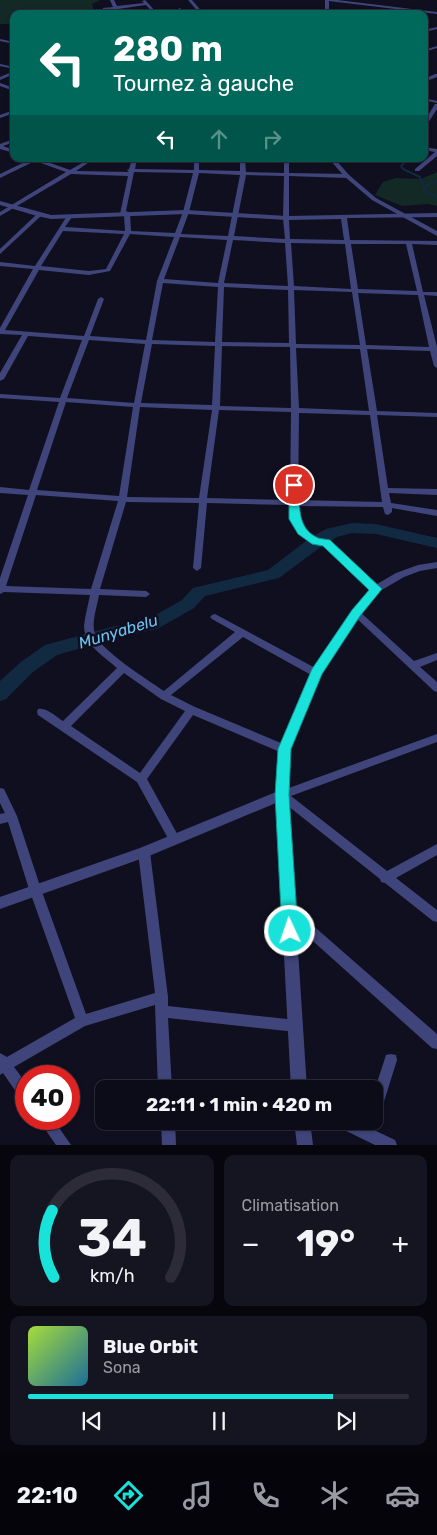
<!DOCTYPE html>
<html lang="fr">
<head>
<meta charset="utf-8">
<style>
  body { margin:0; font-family:Rubik,sans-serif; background:#151421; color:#f1f3f6; height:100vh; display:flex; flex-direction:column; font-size:19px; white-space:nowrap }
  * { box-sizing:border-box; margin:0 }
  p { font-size:16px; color:#9a9ba2 }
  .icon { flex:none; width:28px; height:28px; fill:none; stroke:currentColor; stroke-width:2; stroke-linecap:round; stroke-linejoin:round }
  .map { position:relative; height:1145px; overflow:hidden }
  .details { display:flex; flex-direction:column; gap:10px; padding:10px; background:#07060d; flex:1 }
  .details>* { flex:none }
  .top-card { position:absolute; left:10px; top:10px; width:418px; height:152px; border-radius:10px; box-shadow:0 1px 4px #0004,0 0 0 1px #2c2b37; background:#00695c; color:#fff; overflow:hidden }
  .speed { position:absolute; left:15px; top:1065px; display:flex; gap:10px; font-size:25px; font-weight:700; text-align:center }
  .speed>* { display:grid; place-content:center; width:65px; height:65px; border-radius:50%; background:#0c0b18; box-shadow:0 1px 4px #0004,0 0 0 1px #2c2b37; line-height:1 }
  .speed .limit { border:8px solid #d22; background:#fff; color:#111 }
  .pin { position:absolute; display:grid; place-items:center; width:42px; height:42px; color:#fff; margin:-21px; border:2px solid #fff; border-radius:50%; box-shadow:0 1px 5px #0007 }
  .me { position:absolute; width:55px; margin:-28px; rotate:357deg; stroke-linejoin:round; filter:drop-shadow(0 0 4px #0008) }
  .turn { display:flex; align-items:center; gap:18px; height:105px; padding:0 20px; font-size:22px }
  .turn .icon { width:65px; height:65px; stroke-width:2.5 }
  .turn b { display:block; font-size:35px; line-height:42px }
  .lanes { display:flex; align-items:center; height:48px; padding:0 20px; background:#0003; justify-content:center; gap:25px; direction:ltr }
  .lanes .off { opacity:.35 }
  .big { font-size:38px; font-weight:700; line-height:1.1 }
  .details .tile { flex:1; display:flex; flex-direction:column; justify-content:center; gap:8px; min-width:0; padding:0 18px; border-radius:10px; background:#151421 }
  .details .dial { align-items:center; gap:0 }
  .dial svg { height:130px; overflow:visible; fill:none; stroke:#2c2b37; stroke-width:7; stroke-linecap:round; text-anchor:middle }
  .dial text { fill:#f1f3f6; stroke:none }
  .song { display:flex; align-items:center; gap:15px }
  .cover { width:60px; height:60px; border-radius:8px; background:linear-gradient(135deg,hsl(80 70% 55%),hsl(200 70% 35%)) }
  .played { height:5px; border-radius:2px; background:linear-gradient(90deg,#18e2da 80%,#2c2b37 80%) }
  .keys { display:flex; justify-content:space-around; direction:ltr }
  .heat { display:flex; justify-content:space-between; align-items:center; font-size:28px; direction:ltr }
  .details .tiles { flex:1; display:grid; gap:10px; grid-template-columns:1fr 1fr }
  .tile:last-child { grid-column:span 2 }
  .trip { position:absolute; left:95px; top:1080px; width:288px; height:50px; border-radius:10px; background:#0c0b18; box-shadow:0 1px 4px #0004,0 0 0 1px #2c2b37; font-weight:700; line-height:50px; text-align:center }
  .dock { display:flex; height:80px; justify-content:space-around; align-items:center; background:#05040a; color:#9a9ba2 }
  .dock .icon { width:35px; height:35px }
  .dock .active { color:#18e2da }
  .dock b { font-size:22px; color:#f1f3f6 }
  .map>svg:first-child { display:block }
  .green { fill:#132925 }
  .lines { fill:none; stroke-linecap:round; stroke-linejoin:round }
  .stream-far1 { stroke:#122a41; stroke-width:1 }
  .stream { stroke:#122a41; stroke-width:2 }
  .river { fill:#122a41; fill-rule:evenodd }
  .minor { fill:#3f457a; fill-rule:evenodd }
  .tertiary { fill:#3f457a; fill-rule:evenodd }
  .route { fill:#18e2da; stroke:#10938e }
  .labels { text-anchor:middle; stroke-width:5; stroke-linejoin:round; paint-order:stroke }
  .water-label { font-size:16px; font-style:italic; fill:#6cc5f0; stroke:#100f20 }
</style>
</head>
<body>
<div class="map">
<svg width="437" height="1145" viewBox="0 0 437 1145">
  <rect width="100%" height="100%" fill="#100f20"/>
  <!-- green -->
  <g class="green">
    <path d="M0,0H100L92,4L94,12L91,14H14V24H0Z"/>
    <path d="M437,172V206L428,204L402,206L375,195L383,182L396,178L421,179Z"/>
  </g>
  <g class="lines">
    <!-- stream-far1 -->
    <path class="stream-far1" d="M0,10L26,14"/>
    <!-- stream -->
    <g class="stream">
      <path d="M404,159L407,160L401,166L403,169L420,177L426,192L437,197"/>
      <path d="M423,187L437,181"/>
    </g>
    <!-- river -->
    <path class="river" d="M352,523L376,524L437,538V548L376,534L352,533L337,537L322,546L279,578L205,596L194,608L157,629L115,638L57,655L33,672L6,699L0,701V681L21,662L45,645L115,626L147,620L182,600L193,588L268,570L310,538L326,529Z"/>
    <!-- minor -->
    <g class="minor">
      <path d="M110,0H114L117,6L144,3L142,1L145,0L158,14H154L146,5L118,9L120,14H116L114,9L103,10V8L113,7Z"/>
      <path d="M188,0H192L204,14H200Z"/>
      <path d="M325,0H337L437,12V14L329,1V9L323,13L239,14L322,11L325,9Z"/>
      <path d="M180,8L186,14H182L178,9Z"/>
      <path d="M0,39L14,42V44L0,41Z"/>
      <path d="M437,46V48L424,52V50Z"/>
      <path d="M0,64L14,67V69L0,66Z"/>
      <path d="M14,71V74L0,80V77Z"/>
      <path d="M435,74H437V77L424,82V79Z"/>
      <path d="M0,83L14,88V91L0,86Z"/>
      <path d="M424,98L437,101V103L424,100Z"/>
      <path d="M435,104H437V109L426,126H424V122Z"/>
      <path d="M14,110V113L0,118V115Z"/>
      <path d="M14,139V142L3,146L14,150V153L0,149V144Z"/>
      <path d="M424,147L437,149V156L419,171H415V169L435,152L424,150Z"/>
      <path d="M31,159H39L70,170L89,159H94L76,171L129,172L127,170L129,169L132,159H137L135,169L194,170V159H199V170L240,171V159H245L246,172L284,173V159H289V173L347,174L350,176L347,178L289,176V216L437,213V217L347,218L350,240L437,241V245L412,244L423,292H437V296L424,295L437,347V368L434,366L430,351L367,349L377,411L437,413V417L377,415L388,488L437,489V495L389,493L391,503L437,510V516L392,508V512L388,515L385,514L383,507L298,506C298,509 297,514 298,518C301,531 317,538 329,541L379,587L380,589L379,591H373L323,545L312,542L300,534L290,519V505L207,503L201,568L197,571L193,568L199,503L126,502L100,589L146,591L150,594L146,597L99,595C97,607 91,623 95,634C99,649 149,681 164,691L235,632L212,619L210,617L212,615L215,614L319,670L321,673L319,676H313L243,637L171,695L195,707L288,746L289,749L288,752L284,753L280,752L193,715L147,779L180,839L178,842L174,844L170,842L137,782L38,715L37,712L38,709C47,707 56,717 63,721L117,668C105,657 84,645 84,626C85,616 88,605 90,595L4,592L0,594V578L28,495L0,493V487L29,490L59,402L0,398V394L60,398L82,340L28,336L4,379L0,381V373L22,335L0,334V328L33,269L0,266V262L35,266L67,216L72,217L65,227L125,231L124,215L120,214L128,176L71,174L0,216V212L66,172L35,161L0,178V174ZM134,172L193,173L183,212L175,233L131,231L130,213L126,211ZM199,173L240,175L228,236L181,234L189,212ZM246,175L284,176L283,218L285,239L234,236ZM341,219L344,240L290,239L289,220ZM63,231L124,234L106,269L89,271L41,266ZM130,234L174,237L157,281L146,340L90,336L104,299L101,297L98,299L84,336L5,330L39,270L89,275L110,271ZM180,237L227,240L218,283L164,279ZM233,240L285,243L288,286L224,283ZM291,243L345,244L351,289L294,286ZM351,244H406L417,291L358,289ZM163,283L218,287L215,342L152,340ZM224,287L288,290L289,343L222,342ZM294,290L352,292L360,345L296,344ZM358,293L418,295L429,347L366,345ZM89,340L145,344L134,403L67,398ZM152,344L215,346L212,405L141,403ZM222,346L290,347L291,408L220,406ZM296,348L360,349L369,411L299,408ZM66,402L133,407L119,496L37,490ZM140,407L212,410L199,498L127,497ZM219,410L291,412L290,500L207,498ZM299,413L370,415L382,502L298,500ZM36,495L118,501L91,589L6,586ZM124,673L161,699L185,711L140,773L71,726Z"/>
      <path d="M37,214L42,215L0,254V249Z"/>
      <path d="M356,610L359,611L414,661L437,653V660L420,667L437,682V692L434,691L353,615L351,613L353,611Z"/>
      <path d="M437,734V742L291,796L387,871L437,844V855L396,878L437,910V922L433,921L385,883L381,882L380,879L278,798L277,795L278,792Z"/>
      <path d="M0,788L4,789L17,816L41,889L86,1014L155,993L138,852L140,849L144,847L148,849L150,852L168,997V1006L296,1020L300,1022L302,1026L300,1030L296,1032L168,1018L172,1089H158L155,1005L85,1026L14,1067L26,1083V1101L21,1099L3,1073L0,1075V1053L7,1057L75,1018L29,889L8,822L0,824V814L5,813L0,803Z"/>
      <path d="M289,907L293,908L437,1034V1049L432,1048L285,916L283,912L285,908Z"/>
      <path d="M391,1054L396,1055L397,1060L381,1111L379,1116L375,1117L377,1121L374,1130L395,1140L397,1145H375L336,1126L334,1121H356L362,1124L363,1121H374V1092L386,1055Z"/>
      <path d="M38,1119H53L71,1145H56Z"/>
      <path d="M161,1121H175L176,1145H162Z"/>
    </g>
    <!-- tertiary -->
    <g class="tertiary">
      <path d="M437,27V29L424,32V30Z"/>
      <path d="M329,159H335L349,175L376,198L437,231V236L372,200L345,177Z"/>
      <path d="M0,201L51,215L186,210L286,216L289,218L286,220L186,214L51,219L37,216L0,205Z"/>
      <path d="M437,562V568L420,571L404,577L380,591L360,616L321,674L290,749L288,795L307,1089H291L276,803L149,856L0,909V897L140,848L276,792L278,749L311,673L352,610L372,587L396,573L418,565Z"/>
      <path d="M294,1121H310L313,1145H297Z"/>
    </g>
  </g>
  <!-- route -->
  <path class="route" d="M294,482L299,485C300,505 296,528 318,538C321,539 326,539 330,540L382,589L360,616L322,674L291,749L289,795L298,931L295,936L290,938L285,936L282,931L275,795L278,749L312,669L352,610L369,590L323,546L312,544L298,534L289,519V485Z"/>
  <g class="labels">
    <!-- water labels -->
    <g class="water-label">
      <text transform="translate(118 631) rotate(-17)" y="6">Munyabelu</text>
    </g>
  </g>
</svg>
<div class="speed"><div class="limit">40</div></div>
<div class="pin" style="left:294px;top:485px;background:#d93025"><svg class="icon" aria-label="arrive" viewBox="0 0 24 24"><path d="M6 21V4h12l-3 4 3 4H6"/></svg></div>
<svg class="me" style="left:290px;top:931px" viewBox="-20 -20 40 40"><circle r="17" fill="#18e2da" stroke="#fff" stroke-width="3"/><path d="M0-11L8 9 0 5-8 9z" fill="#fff"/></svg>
<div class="trip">22:11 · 1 min · 420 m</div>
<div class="top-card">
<div class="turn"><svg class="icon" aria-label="left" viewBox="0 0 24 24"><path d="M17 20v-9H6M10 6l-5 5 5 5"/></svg><div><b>280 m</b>Tournez à gauche</div></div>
<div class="lanes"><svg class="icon" aria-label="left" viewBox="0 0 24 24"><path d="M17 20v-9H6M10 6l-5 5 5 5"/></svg><svg class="icon off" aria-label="ahead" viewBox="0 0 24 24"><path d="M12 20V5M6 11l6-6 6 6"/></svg><svg class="icon off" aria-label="right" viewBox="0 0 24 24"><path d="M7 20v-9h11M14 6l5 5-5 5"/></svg></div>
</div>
</div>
<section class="details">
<div class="tiles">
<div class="tile dial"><svg viewBox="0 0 100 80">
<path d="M14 69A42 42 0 1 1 86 69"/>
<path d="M14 69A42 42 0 0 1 13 28" stroke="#18e2da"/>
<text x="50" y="56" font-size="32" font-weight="700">34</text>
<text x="50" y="72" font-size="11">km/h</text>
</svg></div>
<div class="tile"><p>Climatisation</p>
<div class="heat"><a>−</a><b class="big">19°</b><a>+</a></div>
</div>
<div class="tile">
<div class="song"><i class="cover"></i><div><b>Blue Orbit</b><p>Sona</p></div></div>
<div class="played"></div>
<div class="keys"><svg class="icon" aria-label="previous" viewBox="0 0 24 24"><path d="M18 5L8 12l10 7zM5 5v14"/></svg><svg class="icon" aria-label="pause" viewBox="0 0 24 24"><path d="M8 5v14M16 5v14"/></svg><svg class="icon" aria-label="next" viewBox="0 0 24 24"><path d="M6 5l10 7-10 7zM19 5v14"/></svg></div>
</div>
</div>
</section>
<nav class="dock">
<b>22:10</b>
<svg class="icon active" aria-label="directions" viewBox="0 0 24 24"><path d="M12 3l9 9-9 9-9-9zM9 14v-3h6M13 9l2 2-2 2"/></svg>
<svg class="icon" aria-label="music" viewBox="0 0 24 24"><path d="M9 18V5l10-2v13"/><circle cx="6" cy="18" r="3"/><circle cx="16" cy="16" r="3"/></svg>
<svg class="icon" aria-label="phone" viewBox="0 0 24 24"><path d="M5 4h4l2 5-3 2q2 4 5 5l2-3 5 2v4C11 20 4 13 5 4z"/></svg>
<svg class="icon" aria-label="climate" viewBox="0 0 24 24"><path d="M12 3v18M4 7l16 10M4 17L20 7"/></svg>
<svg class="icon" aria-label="car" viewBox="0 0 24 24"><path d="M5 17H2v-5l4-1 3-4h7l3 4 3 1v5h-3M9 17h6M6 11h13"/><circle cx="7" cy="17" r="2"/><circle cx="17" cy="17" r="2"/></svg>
</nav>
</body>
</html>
